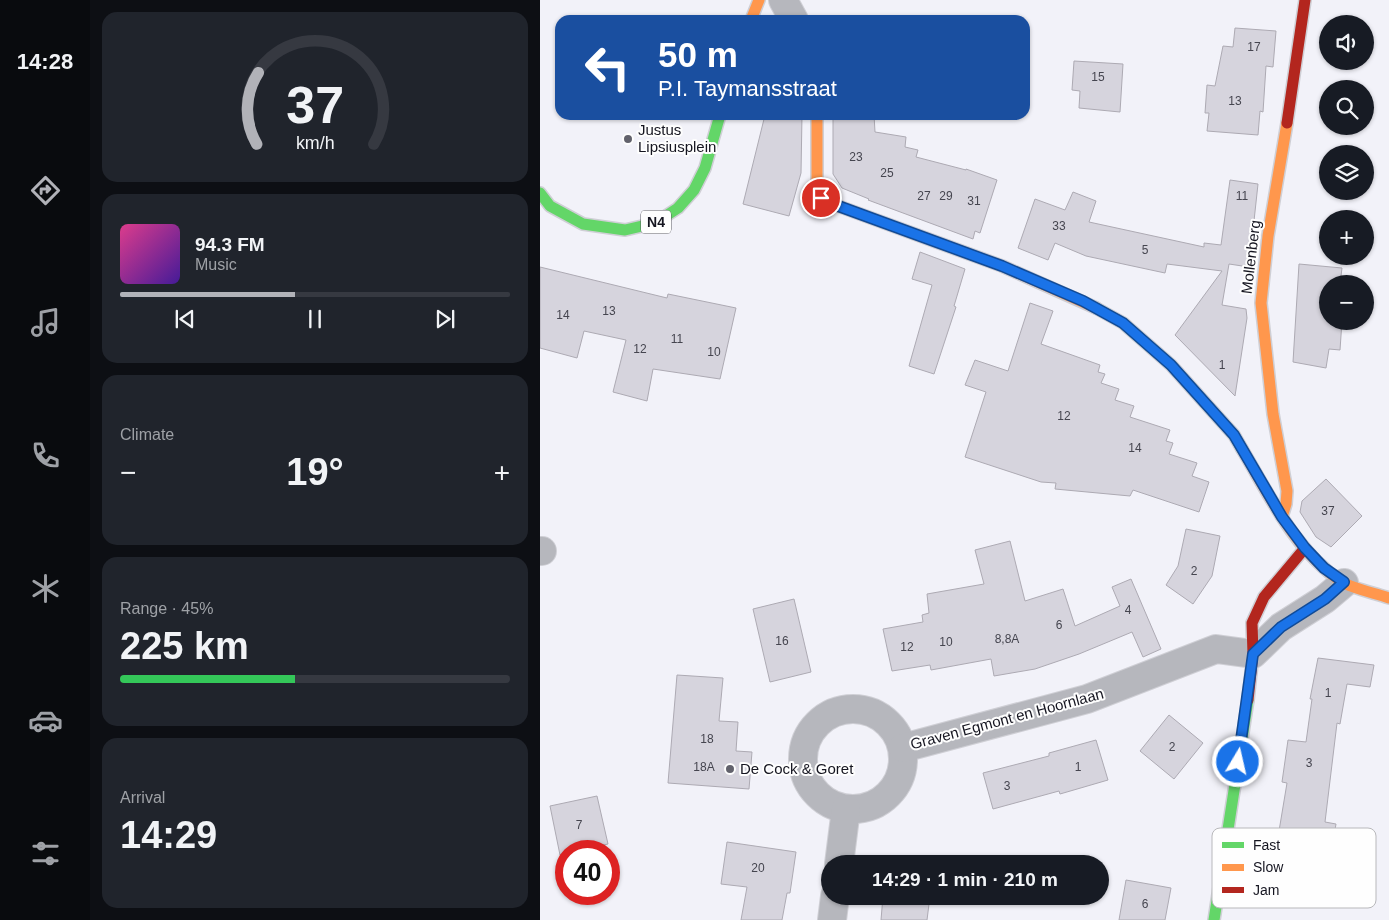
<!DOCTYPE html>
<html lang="en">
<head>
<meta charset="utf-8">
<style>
  body { margin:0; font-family:Helvetica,sans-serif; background:#20242c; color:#f1f3f6; height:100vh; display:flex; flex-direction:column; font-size:19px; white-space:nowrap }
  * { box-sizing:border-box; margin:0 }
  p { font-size:16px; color:#9ea1a6 }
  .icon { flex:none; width:28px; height:28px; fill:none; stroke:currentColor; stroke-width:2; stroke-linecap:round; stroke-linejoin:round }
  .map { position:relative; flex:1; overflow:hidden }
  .side { display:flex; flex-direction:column; gap:12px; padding:12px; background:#0d0f14; width:450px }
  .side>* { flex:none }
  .banner { position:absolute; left:15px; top:15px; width:475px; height:105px; border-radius:15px; box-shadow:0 1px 4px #0004; background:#1a4fa0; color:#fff; overflow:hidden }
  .controls { position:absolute; left:779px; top:15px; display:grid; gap:10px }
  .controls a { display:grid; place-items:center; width:55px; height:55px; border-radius:50%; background:#171b24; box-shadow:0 1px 4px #0004; font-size:25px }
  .speed { position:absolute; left:15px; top:840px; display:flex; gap:10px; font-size:25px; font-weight:700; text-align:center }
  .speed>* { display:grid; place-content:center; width:65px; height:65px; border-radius:50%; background:#171b24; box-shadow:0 1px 4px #0004; line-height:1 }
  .speed .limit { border:8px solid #d22; background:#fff; color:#111 }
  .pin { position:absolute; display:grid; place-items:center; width:42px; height:42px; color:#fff; margin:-21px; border:2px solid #fff; border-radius:50%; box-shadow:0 1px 5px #0007 }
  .me { position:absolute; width:55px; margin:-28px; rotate:9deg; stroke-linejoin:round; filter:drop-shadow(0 0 4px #0008) }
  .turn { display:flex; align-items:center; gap:18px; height:105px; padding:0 20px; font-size:22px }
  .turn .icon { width:65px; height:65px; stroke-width:2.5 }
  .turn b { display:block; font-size:35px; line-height:42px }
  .big { font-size:38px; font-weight:600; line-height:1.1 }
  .side .widget { flex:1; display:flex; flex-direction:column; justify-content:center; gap:8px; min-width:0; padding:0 18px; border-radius:15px; background:#20242c }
  .side .dial { align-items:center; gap:0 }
  .dial svg { height:130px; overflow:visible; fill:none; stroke:#363941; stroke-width:7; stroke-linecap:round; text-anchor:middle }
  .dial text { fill:#f1f3f6; stroke:none }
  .song { display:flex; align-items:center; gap:15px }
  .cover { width:60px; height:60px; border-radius:8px; background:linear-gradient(135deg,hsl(330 70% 55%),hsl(260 70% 35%)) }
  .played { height:5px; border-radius:2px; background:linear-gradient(90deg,#b1b2b8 45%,#363941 45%) }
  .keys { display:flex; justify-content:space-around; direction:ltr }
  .heat { display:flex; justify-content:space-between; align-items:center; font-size:28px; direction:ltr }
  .charge { height:8px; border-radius:4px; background:linear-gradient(90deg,#34c759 45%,#363941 0) }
  .trip { position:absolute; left:281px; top:855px; width:288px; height:50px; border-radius:25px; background:#171b24; box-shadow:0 1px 4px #0004; font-weight:600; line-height:50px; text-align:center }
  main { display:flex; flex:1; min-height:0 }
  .dock { display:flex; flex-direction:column; width:90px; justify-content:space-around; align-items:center; background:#090b0e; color:#9ea1a6 }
  .dock .icon { width:35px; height:35px }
  .dock .selected { color:#b1b2b8 }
  .dock b { font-size:22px; color:#f1f3f6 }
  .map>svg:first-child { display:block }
  .building { fill:#d6d4dd; stroke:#adaab3 }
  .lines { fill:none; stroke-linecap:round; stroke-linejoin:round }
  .street-casing { stroke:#cfcfd5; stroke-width:30 }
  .fast-casing { stroke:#cfcfd5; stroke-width:14 }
  .slow-casing { stroke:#cfcfd5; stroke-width:14 }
  .jam-casing { stroke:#cfcfd5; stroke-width:14 }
  .street { stroke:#b6b7bd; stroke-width:28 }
  .fast { stroke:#63d668; stroke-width:11 }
  .slow { stroke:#ff974d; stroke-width:11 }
  .jam { stroke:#b3261e; stroke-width:11 }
  .route-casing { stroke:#114b97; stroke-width:12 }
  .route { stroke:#1a73e8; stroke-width:9 }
  .poi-dot { fill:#62626c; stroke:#fefefe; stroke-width:2 }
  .labels { text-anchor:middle; stroke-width:4; stroke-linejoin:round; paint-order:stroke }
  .number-label { font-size:12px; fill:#45454f }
  .shield { fill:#fefefe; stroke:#5b5b63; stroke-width:1 }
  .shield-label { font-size:14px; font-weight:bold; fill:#151520 }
  .poi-label { font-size:15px; fill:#151520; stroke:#fefefe; text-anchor:start }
  .street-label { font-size:15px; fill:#151520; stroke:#fefefe }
  .key { fill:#fefefe; stroke:#b8b8bb; stroke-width:1 }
  .key-label { font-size:14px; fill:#151520 }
</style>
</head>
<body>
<main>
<nav class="dock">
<b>14:28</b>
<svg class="icon selected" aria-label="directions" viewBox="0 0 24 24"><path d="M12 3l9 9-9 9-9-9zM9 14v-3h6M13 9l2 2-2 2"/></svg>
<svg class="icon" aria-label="music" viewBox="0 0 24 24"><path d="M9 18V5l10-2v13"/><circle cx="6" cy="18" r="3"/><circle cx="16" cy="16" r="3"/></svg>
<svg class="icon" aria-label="phone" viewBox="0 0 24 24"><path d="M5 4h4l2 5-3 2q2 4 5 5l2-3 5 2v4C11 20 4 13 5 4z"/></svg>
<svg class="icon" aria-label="climate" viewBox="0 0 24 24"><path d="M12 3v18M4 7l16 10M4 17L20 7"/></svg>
<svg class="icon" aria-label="car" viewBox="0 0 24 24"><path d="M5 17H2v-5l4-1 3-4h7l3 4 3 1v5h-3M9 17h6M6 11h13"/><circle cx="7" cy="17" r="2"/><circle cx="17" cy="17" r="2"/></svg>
<svg class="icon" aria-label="filters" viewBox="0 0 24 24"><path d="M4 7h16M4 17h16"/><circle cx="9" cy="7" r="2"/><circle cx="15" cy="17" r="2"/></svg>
</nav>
<section class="side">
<div class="widget dial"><svg viewBox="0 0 100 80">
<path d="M14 69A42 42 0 1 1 86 69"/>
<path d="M14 69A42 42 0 0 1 15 25" stroke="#b1b2b8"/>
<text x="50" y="56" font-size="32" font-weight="700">37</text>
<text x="50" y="72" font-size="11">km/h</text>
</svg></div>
<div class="widget">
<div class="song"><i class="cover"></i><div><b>94.3 FM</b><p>Music</p></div></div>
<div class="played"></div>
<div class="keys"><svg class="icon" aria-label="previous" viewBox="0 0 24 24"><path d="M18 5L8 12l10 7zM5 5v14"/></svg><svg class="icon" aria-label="pause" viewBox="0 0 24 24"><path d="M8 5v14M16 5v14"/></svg><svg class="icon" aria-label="next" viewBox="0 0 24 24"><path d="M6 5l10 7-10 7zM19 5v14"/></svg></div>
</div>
<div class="widget"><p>Climate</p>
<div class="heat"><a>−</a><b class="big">19°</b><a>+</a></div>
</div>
<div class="widget"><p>Range · 45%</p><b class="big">225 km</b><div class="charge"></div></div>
<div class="widget"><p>Arrival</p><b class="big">14:29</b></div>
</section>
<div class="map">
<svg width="849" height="920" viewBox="0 0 849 920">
  <rect width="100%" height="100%" fill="#f2f2f9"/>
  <!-- building -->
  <g class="building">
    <path d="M695,28L736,31L733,67L726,66L723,112L720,111L718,135L667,131L669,113H665L667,85L675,86L683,46L693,47Z"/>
    <path d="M534,61L583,64L580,112L539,108L540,91L532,90Z"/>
    <path d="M225,115H262L261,173L249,216L203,204Z"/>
    <path d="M293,115H334L335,132L366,137L365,147L378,150L376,157L426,170V169L457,180L440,233L435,231L433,239L328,200L329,199L302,188L293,174Z"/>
    <path d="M690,180L718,184L709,267L689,264L682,305L706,309L707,318L695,396L635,335L682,271L627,264L625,273L546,256L515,243L508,260L478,248L495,199L525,210L533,192L556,201L549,222L664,247V243L681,245Z"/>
    <path d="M380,252L425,269L414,306L416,307L394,374L369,366L392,285L372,279Z"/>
    <path d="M759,264L802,268L800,284H788V321H802L800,350L789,349L786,368L753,362Z"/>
    <path d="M0,267L127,298L128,294L196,308L180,379L113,369L107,401L73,392L86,340L44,331L37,358L0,348Z"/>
    <path d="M490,303L513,311L501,344L560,365L558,372L565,374L561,383L579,389L575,400L594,406L590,417L630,430L626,441L633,443L629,454L657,463L652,476L669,482L659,512L593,490L590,496L515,489L516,483L501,482L425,457L446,392L425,385L435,360L468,371Z"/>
    <path d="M786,479L822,516L791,547L776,537L760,512L762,501Z"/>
    <path d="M646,529L680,536L672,576L653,604L626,585L638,566Z"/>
    <path d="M470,541L485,601L523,589L535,626L580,606L572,587L591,579L621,649L603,657L592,632L539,654L495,669L454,676L451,659L391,670L390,665L352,671L343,629L383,622L382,615L389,613L387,594L444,584L435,550Z"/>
    <path d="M254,599L271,672L230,682L213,609Z"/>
    <path d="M778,658L834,665L830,687L807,684L800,724L797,723L785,822L796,824L790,859L778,857V860L764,858L759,906L718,901L721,871L728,872L735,830L739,831L747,783L742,782L748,740L766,742L772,699H770Z"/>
    <path d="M137,675L183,678L179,721L198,722L196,751L212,752L209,789L128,783Z"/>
    <path d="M629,715L663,743L634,779L600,751Z"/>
    <path d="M556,740L568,780L520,794L519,791L453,809L443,773L509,756V753Z"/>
    <path d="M57,796L68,844L37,851H26V854L20,855L10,806Z"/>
    <path d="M187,842L256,852L250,893H247L242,920H201L207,887L181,884Z"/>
    <path d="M586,880L631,888L625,920H579Z"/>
    <path d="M343,896H390L387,920H341Z"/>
  </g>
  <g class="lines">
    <!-- street casing -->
    <g class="street-casing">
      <g id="street">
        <path d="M243,0L254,20"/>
        <path d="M0,551H2"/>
        <circle cx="313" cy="759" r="50"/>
        <path d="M363,748L547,699L676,649L713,654L741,627L785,599L804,583"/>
        <path d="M299,864L306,809"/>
        <path d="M292,920L295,896"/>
      </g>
    </g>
    <!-- fast casing -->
    <g class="fast-casing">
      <g id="fast">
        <path d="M0,193L10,206L43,224L85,230L115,223L138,208L154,190L165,168L180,115"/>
        <path d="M556,308L583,323L631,365L694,435L702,449"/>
        <path d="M674,920L708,700"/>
      </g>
    </g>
    <!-- slow casing -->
    <g class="slow-casing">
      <g id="slow">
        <path d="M211,20L219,0"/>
        <path d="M277,115V181C279,192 280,197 290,203L462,266L556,308"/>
        <path d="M702,449C730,496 755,551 802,582C814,589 835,593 849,598"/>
        <path d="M742,517L746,504L747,491L733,414L721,303L728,236L747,123"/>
      </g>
    </g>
    <!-- jam casing -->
    <g class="jam-casing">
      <g id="jam">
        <path d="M747,123L765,0"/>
        <path d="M708,700L713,654L712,623L724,597L765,548"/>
      </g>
    </g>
    <!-- street -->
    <use href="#street" class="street"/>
    <!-- fast -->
    <use href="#fast" class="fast"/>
    <!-- slow -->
    <use href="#slow" class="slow"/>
    <!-- jam -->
    <use href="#jam" class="jam"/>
  </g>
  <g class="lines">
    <!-- route casing -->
    <g class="route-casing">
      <path id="route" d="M281,198L290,203L462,266L543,301L583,323L631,365L694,435L742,517L765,548L784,568L804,582L785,599L741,627L713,654L698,762"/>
    </g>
    <!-- route -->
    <use href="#route" class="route"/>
  </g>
  <!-- markers -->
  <g class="poi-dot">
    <circle cx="88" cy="139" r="5"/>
    <circle cx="190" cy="769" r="5"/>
  </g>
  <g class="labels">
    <!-- number labels -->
    <g class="number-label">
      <text x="714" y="51">17</text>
      <text x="558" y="81">15</text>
      <text x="695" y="105">13</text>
      <text x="316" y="161">23</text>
      <text x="347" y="177">25</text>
      <text x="384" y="200">27</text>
      <text x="406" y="200">29</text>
      <text x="702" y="200">11</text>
      <text x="434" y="205">31</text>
      <text x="519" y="230">33</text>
      <text x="605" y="254">5</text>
      <text x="69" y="315">13</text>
      <text x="23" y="319">14</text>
      <text x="137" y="343">11</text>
      <text x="100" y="353">12</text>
      <text x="174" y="356">10</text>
      <text x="682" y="369">1</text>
      <text x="524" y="420">12</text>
      <text x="595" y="452">14</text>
      <text x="788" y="515">37</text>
      <text x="654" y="575">2</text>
      <text x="588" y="614">4</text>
      <text x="519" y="629">6</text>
      <text x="467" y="643">8,8A</text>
      <text x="242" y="645">16</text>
      <text x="406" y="646">10</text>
      <text x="367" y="651">12</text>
      <text x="788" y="697">1</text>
      <text x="167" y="743">18</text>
      <text x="632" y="751">2</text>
      <text x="769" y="767">3</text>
      <text x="164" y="771">18A</text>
      <text x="538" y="771">1</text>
      <text x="467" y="790">3</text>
      <text x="39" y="829">7</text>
      <text x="218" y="872">20</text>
      <text x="605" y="908">6</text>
    </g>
    <!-- shield labels -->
    <rect class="shield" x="101" y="210.5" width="30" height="23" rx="4"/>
    <g class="shield-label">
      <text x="116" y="227">N4</text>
    </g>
    <!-- poi labels -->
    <g class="poi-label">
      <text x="98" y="135">Justus<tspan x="98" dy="17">Lipsiusplein</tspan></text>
      <text x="200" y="774">De Cock &amp; Goret</text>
    </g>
    <!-- street labels -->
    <g class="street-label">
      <text transform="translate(711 257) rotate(-83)" y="5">Mollenberg</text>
      <text transform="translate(467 719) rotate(-15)" y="5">Graven Egmont en Hoornlaan</text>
    </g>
  </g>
  <!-- legend -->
  <rect x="672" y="828" width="164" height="80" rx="8" class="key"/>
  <rect x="682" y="842" width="22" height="6" fill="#63d668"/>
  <rect x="682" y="864" width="22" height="7" fill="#ff974d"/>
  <rect x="682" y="887" width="22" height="6" fill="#b3261e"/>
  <g class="key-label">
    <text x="713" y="850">Fast</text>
    <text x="713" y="872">Slow</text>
    <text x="713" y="895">Jam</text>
  </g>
</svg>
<div class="controls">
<a><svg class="icon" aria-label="sound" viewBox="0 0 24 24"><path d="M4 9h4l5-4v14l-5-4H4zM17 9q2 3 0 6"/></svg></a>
<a><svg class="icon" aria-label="search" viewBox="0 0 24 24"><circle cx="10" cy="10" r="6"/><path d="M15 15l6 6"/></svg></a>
<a><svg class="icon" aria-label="layers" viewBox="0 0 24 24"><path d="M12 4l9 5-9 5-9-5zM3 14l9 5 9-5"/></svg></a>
<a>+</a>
<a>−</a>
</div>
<div class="speed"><div class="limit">40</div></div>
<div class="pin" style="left:281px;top:198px;background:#d93025"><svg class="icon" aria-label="arrive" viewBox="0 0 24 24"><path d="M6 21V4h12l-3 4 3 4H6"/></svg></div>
<svg class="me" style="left:698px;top:762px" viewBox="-20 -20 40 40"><circle r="17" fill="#1a73e8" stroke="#fff" stroke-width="3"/><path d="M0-11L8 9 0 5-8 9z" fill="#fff"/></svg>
<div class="trip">14:29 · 1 min · 210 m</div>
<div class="banner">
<div class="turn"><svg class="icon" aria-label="left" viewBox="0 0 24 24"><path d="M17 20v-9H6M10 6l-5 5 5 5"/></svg><div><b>50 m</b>P.I. Taymansstraat</div></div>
</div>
</div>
</main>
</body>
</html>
